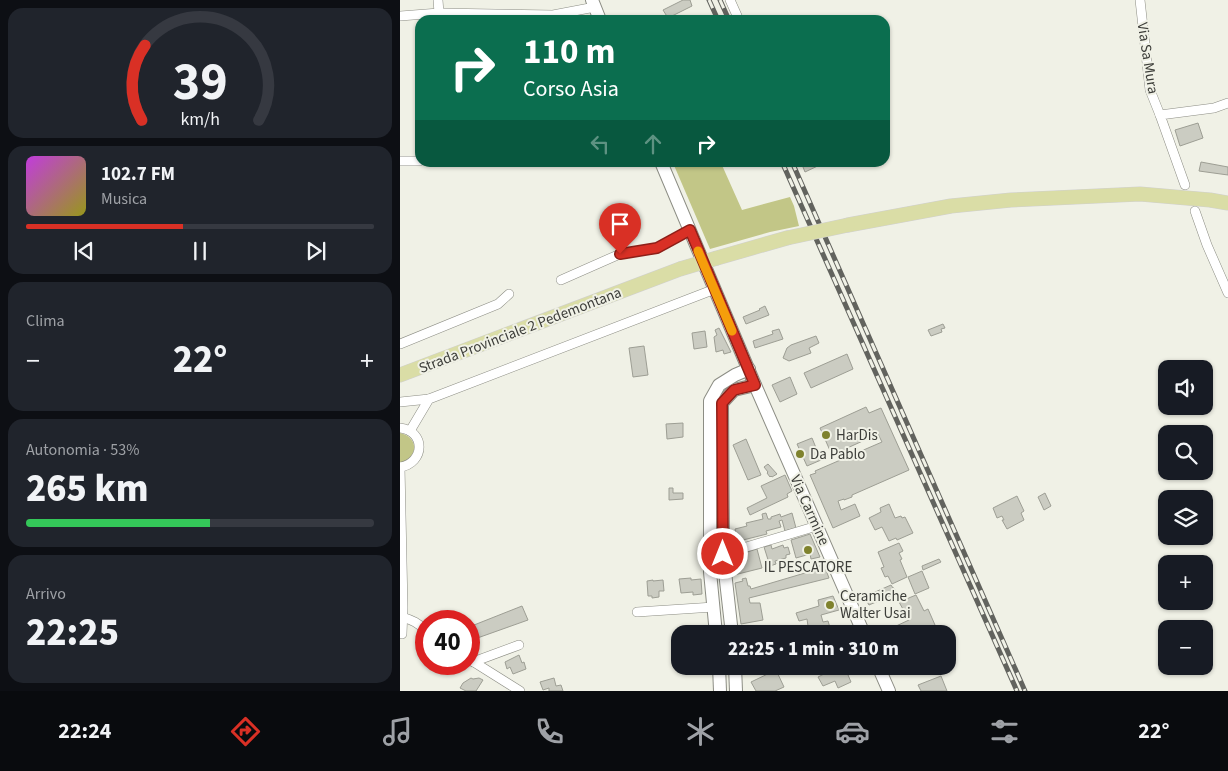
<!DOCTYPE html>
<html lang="it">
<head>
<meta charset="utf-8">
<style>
  body { margin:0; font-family:"Source Sans 3",sans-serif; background:#20242c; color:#f1f3f6; height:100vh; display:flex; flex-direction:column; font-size:19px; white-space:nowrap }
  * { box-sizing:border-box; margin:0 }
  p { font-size:16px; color:#9ea1a6 }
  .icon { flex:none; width:28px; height:28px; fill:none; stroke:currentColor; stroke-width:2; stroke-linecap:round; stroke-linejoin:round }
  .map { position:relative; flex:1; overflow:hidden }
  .drawer { display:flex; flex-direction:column; gap:8px; padding:8px; background:#0d0f14; width:400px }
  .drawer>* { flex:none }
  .top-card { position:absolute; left:15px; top:15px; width:475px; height:152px; border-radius:15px; box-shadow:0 1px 4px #0004; background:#0b6e4f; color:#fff; overflow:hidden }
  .buttons { position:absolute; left:758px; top:360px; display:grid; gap:10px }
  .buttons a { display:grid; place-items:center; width:55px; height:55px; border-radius:10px; background:#171b24; box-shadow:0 1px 4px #0004; font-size:25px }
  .speed { position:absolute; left:15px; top:610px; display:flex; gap:10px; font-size:25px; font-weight:700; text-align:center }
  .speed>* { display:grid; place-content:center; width:65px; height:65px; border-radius:50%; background:#171b24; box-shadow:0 1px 4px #0004; line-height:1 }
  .speed .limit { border:8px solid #d22; background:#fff; color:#111 }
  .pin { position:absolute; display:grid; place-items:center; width:42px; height:42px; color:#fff; margin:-51px -21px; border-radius:50% 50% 50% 0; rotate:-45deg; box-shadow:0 0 5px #0007 }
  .pin .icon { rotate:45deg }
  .me { position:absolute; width:55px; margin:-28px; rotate:0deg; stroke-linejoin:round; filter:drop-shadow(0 0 4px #0008) }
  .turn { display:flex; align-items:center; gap:18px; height:105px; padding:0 25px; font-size:22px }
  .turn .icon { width:65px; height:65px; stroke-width:2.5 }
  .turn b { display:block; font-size:35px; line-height:42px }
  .lanes { display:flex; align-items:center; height:48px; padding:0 25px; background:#0003; justify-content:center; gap:25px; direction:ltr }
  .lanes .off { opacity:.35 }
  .big { font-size:38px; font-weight:800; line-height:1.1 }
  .drawer .tile { flex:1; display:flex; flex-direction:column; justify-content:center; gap:8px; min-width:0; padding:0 18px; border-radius:15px; background:#20242c }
  .drawer .dial { align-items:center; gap:0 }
  .dial svg { height:130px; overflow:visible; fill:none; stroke:#363941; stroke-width:7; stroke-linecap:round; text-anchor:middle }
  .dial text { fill:#f1f3f6; stroke:none }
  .song { display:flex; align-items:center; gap:15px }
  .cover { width:60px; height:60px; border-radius:8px; background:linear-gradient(135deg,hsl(290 70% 55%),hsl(60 70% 35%)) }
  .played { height:5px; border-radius:2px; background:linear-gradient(90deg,#d93025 45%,#363941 45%) }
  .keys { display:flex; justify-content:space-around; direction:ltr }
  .heat { display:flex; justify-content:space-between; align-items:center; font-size:28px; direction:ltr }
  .charge { height:8px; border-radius:4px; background:linear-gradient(90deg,#34c759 53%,#363941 0) }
  .trip { position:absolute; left:271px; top:625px; width:285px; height:50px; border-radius:15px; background:#171b24; box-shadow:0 1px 4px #0004; font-weight:800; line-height:50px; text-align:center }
  .tabs { display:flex; height:80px; justify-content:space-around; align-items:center; background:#090b0e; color:#9ea1a6 }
  .tabs .icon { width:35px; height:35px }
  .tabs .selected { color:#d93025 }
  .tabs b { font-size:22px; color:#f1f3f6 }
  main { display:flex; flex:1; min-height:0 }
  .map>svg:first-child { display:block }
  .green { fill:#c2c687 }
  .building { fill:#cbccc2; stroke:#9d9e94 }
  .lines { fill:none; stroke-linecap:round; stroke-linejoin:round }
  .street-casing { stroke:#8c8d84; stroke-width:10 }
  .secondary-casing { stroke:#8c8d84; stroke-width:14 }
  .primary-casing { stroke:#d0d0cf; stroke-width:15 }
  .street { stroke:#fff; stroke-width:9 }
  .secondary { stroke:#fff; stroke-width:12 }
  .primary { stroke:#dadda6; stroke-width:14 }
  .rail-casing { stroke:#62635e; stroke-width:5 }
  .rail { stroke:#f0f1e6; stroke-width:3; stroke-dasharray:9; stroke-linecap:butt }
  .primary-bridge-casing { stroke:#d0d0cf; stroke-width:15; stroke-linecap:butt }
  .primary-bridge { stroke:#dadda6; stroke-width:14 }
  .route-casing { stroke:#8d1f18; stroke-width:12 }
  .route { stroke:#d93025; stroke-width:9 }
  .slow { stroke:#f59e0b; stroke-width:9 }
  .poi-dot { fill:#7f822d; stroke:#f0f1e6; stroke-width:2 }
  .labels { text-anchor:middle; stroke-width:4; stroke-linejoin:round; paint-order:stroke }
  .street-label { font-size:15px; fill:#3c3d39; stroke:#f0f1e6 }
  .poi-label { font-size:15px; fill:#3c3d39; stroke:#f0f1e6; text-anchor:start }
</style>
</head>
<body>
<main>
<section class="drawer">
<div class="tile dial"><svg viewBox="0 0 100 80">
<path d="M14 69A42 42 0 1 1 86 69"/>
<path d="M14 69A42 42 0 0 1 16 23" stroke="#d93025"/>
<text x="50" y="56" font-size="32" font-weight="700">39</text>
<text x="50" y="72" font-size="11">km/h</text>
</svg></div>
<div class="tile">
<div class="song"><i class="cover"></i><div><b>102.7 FM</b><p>Musica</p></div></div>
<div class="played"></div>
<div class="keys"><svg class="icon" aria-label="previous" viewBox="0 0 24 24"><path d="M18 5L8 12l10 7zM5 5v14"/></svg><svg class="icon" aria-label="pause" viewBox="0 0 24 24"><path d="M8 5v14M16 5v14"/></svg><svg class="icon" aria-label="next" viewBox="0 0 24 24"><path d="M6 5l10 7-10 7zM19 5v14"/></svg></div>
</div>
<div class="tile"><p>Clima</p>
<div class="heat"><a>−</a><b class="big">22°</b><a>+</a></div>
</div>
<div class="tile"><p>Autonomia · 53%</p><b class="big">265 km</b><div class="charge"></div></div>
<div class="tile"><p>Arrivo</p><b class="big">22:25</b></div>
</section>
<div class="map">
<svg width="828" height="691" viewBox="0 0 828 691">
  <rect width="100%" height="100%" fill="#f0f1e6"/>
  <!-- green -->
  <g class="green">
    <path d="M273,163H321L342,210L390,197L394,206L399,226L370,232L310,249Z"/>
    <path d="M0,433C19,437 19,458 0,463Z"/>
  </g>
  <!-- building -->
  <g class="building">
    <path d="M283,0H290L292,6L268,18L263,10Z"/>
    <path d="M798,123L803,138L780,146L775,130Z"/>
    <path d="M401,162H426L405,172Z"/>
    <path d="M801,162L828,167V175L799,171Z"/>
    <path d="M365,306L369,315L346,324L343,317L360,310L359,309Z"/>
    <path d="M543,324L545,328L541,329L542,332L531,336L528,330Z"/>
    <path d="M319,328L331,352L324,354L323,350L316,352L314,337L317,335L315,330Z"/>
    <path d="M379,329L383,339L355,348L353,341L373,334L372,331Z"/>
    <path d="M305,331L307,347L294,349L292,333Z"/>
    <path d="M416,336L419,343L409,348L411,353L389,361L383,358L387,348L391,345Z"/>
    <path d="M244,346L248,375L233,377L229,348Z"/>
    <path d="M447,354L453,369L411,388L404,373Z"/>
    <path d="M390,377L397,394L380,402L372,385Z"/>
    <path d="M466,407L469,413L481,408L509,470L452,495V497L444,500V499L438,501L441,510L455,504L460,516L433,528L410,475L416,473L415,471L482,442L478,434L432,455L420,428Z"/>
    <path d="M283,423V437L267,439L266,424Z"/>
    <path d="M412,438L421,460L407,466L397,444Z"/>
    <path d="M346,439L361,475L348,480L333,445Z"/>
    <path d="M368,464L377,474L372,477L371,476L370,477L367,473L368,472L364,467Z"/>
    <path d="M385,475L392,491L387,494L388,497L350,515L347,508L367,498L361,486Z"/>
    <path d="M269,488H273V493H283V499L269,500Z"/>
    <path d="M645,493L651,506L644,510L638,497Z"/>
    <path d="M617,496L624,511L621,513L624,520L607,529L602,520H604L602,516L597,518L593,508Z"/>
    <path d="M489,504L495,518L501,516L502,518L505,517L513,533L497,540L496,538L489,541L482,527L475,530L469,518L481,512L480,508Z"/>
    <path d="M366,513L368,519H371V517L380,514L381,517L392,513L396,528L385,531L382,520L379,521L381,527L366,531L367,534L343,540V541L338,542L335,529L347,526L346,523L363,519L362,514Z"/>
    <path d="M410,534L420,557L411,559L410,554L396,558L391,540Z"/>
    <path d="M499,543L503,551L499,553L502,559L500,560L507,577L492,584L488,576L485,577L481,568L484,567L478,552Z"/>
    <path d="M371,545L372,549L383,545L384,548L388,547L390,554L386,555V558L375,561L376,564L370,566L364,547Z"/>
    <path d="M357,549L362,568L334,575L331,557Z"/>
    <path d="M539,559L541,562L523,570L522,566Z"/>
    <path d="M424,565L429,578L349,598L350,603H360L363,620L341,624L335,583L343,581L342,579L346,578L348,586H350L351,589L415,570L414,567Z"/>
    <path d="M522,571L529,588L515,594L508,577Z"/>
    <path d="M291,578V580L301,579L302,594L293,595V592L281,593L279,579Z"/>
    <path d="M253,580V581L263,580L264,591H259V597L252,598V596H248L247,581Z"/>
    <path d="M491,585L493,588H494L497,593L469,605L466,600L467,599L466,596Z"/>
    <path d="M516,595L524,611L528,609L535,625L515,634H480L488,630L487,628L494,626V627L509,620L499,602Z"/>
    <path d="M433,596L439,610L421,615L423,622L428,621L431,631L423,633L424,634H408L406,627L408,626L407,619L399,621L396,613L419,606L418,600Z"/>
    <path d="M122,606L128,620L69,641V627Z"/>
    <path d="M392,626L395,634H373V632Z"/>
    <path d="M119,655L122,663L124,662L126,669L113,674L110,667L107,669L105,662Z"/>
    <path d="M428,666H462L463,668L448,675L451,682L438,688L435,681L423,686L418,677L430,671Z"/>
    <path d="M376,670L384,687L375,691H356L351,682Z"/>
    <path d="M541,676L547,691H521L518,685Z"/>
    <path d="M71,678L73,679L79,678L83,680L76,691H66L60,688L63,683Z"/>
    <path d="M154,678L156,686L161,685L163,691H149V688L143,690L140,682Z"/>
  </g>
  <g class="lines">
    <!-- street casing -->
    <g class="street-casing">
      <g id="street">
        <path d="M38,0L39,13"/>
        <path d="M330,0L339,20"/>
        <path d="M740,0L750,90L760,115"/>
        <path d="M0,16L39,13L153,15L195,7"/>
        <path d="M0,161H20"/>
        <path d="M785,185L760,115L814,108L828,103"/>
        <path d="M795,211L807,245L828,293"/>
        <path d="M161,280L220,254L257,248L290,230"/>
        <path d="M0,344L98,304L109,294"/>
        <path d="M0,402L29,399"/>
        <path d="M0,428C26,431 25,463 0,467"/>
        <path d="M10,431L29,399L315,289"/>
        <path d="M0,467L3,608L2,634"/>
        <path d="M323,554L417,526"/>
        <path d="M237,612L314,607"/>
        <path d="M2,617C12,620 19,623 26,631"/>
        <path d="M69,659L120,691"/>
        <path d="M73,662L119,645"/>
      </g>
    </g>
    <!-- secondary casing -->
    <g class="secondary-casing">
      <g id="secondary">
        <path d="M192,0L200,20"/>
        <path d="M261,162L355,385L464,634"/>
        <path d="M316,634L310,572V401L319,385L335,375L349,369"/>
        <path d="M332,634L323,554L322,403L334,390L355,385"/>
        <path d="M319,666L320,691"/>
        <path d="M335,666L336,691"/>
        <path d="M478,666L489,691"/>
      </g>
    </g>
    <!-- primary casing -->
    <g class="primary-casing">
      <g id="primary">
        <path d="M448,225L551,206L611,200L740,194L810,200L828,203"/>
        <path d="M317,258L387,238"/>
        <path d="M0,375L280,269"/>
      </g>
    </g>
    <!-- street -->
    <use href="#street" class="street"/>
    <!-- secondary -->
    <use href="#secondary" class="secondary"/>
    <!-- primary -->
    <use href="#primary" class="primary"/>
    <!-- rail casing -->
    <g class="rail-casing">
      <g id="rail">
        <path d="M309,0L318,20"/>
        <path d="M320,0L329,20"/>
        <path d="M382,162L617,691"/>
        <path d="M392,162L625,691"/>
      </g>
    </g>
    <!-- rail -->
    <use href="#rail" class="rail"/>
    <!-- primary-bridge casing -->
    <g class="primary-bridge-casing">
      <g id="primary-bridge">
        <path d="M387,238L448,225"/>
        <path d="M280,269L317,258"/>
      </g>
    </g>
    <!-- primary-bridge -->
    <use href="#primary-bridge" class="primary-bridge"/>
  </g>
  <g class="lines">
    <!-- route casing -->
    <g class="route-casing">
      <path id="route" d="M220,254L257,248L290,230L355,385L334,390L322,403L323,554"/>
    </g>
    <!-- route -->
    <use href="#route" class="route"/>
    <!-- slow -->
    <path class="slow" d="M298,251L332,331"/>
  </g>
  <!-- markers -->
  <g class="poi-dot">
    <circle cx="426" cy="435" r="5"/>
    <circle cx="400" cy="454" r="5"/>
    <circle cx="408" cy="550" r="5"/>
    <circle cx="430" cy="605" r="5"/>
  </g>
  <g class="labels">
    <!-- street labels -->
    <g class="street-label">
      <text transform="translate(748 58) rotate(81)" y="5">Via Sa Mura</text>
      <text transform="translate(120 330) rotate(-21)" y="5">Strada Provinciale 2 Pedemontana</text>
      <text transform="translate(410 510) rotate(66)" y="5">Via Carmine</text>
    </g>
    <!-- poi labels -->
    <g class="poi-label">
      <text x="436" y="440">HarDis</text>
      <text x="410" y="459">Da Pablo</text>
      <text x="408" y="572" text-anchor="middle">IL PESCATORE</text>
      <text x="440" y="601">Ceramiche<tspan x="440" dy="17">Walter Usai</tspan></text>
    </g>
  </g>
</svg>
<div class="buttons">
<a><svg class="icon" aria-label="sound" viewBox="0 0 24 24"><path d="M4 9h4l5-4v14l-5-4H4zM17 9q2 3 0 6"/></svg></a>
<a><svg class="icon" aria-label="search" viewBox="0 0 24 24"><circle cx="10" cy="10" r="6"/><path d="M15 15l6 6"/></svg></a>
<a><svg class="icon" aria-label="layers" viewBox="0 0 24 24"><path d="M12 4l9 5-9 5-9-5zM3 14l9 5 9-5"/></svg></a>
<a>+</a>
<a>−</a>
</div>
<div class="speed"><div class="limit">40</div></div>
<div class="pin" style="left:220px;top:254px;background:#d93025"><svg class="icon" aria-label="arrive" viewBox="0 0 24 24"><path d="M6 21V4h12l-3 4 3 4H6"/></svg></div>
<svg class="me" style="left:323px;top:554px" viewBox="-20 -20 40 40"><circle r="17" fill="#d93025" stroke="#fff" stroke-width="3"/><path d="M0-11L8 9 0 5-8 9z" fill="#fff"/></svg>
<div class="trip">22:25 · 1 min · 310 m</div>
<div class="top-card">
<div class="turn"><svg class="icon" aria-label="right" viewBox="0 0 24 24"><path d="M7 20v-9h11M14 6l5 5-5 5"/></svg><div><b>110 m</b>Corso Asia</div></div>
<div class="lanes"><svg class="icon off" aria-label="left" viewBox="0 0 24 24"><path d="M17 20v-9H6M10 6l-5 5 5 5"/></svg><svg class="icon off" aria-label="ahead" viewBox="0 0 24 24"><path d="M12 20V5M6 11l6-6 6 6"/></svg><svg class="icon" aria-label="right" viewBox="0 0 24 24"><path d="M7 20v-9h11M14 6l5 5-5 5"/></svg></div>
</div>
</div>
</main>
<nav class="tabs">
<b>22:24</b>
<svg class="icon selected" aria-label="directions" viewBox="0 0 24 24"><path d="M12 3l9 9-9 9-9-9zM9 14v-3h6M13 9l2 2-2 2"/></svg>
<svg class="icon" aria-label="music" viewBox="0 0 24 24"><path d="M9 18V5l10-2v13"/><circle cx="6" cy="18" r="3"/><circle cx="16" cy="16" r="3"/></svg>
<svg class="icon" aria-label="phone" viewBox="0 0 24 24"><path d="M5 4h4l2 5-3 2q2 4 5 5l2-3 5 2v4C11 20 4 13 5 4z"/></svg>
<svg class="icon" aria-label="climate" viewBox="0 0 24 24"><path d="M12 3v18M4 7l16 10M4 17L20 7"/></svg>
<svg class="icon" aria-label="car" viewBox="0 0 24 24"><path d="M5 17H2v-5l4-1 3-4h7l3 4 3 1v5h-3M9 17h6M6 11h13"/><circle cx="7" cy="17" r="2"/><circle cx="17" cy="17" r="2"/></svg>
<svg class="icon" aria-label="filters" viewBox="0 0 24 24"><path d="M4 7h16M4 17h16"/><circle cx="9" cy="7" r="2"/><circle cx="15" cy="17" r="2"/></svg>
<b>22°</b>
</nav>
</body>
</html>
